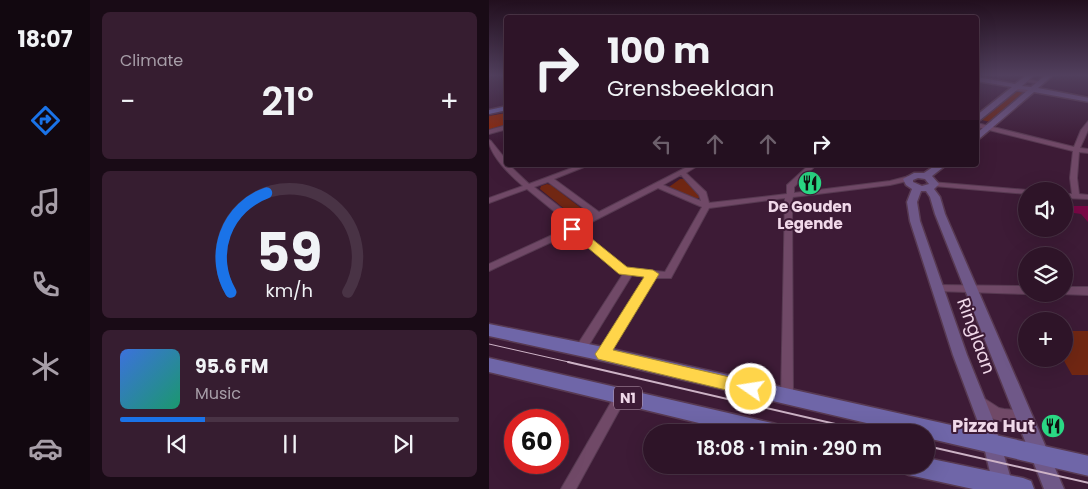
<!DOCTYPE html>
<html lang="en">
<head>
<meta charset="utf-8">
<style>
  body { margin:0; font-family:Poppins,sans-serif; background:#361d30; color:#f1f3f6; height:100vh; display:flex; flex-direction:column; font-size:19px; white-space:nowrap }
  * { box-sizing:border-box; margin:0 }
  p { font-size:16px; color:#a79ea8 }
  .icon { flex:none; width:28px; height:28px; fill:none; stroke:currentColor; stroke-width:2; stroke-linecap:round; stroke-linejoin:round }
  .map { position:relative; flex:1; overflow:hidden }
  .side { display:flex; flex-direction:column; gap:12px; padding:12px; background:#190b16; width:399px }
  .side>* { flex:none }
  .top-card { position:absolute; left:15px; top:15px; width:475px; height:152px; border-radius:5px; box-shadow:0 5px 20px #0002,0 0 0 1px #493345; background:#2e1428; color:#f1f3f6; overflow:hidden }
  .tools { position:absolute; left:529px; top:182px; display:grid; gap:10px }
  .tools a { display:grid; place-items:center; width:55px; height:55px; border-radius:50%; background:#2e1428; box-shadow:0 5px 20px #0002,0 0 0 1px #493345; font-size:25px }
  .speed { position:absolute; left:15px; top:409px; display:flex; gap:10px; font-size:25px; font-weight:700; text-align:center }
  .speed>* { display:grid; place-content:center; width:65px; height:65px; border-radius:50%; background:#2e1428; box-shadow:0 5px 20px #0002,0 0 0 1px #493345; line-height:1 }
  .speed .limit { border:8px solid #d22; background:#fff; color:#111 }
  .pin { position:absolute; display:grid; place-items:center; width:42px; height:42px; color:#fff; margin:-21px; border-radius:10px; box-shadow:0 2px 8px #0006 }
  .me { position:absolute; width:55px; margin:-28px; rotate:283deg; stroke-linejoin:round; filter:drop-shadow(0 0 4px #0008) }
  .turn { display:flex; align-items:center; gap:18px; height:105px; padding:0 20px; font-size:22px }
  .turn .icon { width:65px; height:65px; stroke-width:2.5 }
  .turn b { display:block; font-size:35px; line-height:42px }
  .lanes { display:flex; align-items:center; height:48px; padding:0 20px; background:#0003; justify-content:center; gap:25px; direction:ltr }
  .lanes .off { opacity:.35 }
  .big { font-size:38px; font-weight:600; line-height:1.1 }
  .side .tile { flex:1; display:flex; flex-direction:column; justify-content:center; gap:8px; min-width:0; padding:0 18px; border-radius:8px; background:#361d30 }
  .side .dial { align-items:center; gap:0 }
  .dial svg { height:130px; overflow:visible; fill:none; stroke:#493345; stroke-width:7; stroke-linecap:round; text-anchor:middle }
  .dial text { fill:#f1f3f6; stroke:none }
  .song { display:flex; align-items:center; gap:15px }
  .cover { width:60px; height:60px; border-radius:8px; background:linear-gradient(135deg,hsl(220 70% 55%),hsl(160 70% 35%)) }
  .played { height:5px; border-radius:2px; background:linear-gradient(90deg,#1a73e8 25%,#493345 25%) }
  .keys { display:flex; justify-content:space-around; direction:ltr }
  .heat { display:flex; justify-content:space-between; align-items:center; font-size:28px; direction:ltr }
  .trip { position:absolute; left:154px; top:424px; width:292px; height:50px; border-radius:25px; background:#2e1428; box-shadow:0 5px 20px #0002,0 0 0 1px #493345; font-weight:600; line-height:50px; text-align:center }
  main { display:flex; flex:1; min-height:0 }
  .dock { display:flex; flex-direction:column; width:90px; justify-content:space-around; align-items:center; background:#120810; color:#a79ea8 }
  .dock .icon { width:35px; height:35px }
  .dock .current { color:#1a73e8 }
  .dock b { font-size:22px; color:#f1f3f6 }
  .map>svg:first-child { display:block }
  .green { fill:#712713 }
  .forest { fill:#952702 }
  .building { fill:#7a0746 }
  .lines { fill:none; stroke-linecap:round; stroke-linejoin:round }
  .street-casing { stroke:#583a52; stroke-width:2 }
  .secondary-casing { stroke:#583a52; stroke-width:3 }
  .primary-casing { stroke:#583a52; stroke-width:3 }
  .street { fill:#704967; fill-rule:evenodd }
  .secondary { fill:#6f5888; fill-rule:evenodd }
  .primary { fill:#6f66a8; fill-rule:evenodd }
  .tram-far1 { stroke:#cdb3c6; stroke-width:1 }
  .tram { stroke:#cdb3c6; stroke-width:2 }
  .route { fill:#ffd54a; stroke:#a68a30 }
  .labels { text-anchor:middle; stroke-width:4; stroke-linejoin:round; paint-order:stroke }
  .shield { fill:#3d1b36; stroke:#ba9fb3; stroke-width:1 }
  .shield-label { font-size:14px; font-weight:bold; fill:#f0d8e9 }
  .poi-label { font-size:15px; font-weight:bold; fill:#f0d8e9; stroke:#3d1b36 }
  .near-street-label { font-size:18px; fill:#f0d8e9; stroke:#3d1b36 }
  .near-poi-label { font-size:18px; font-weight:bold; fill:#f0d8e9; stroke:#3d1b36; text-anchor:end }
</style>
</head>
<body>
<main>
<nav class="dock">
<b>18:07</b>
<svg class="icon current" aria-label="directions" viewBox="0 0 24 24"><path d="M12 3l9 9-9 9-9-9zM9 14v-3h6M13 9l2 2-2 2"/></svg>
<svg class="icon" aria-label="music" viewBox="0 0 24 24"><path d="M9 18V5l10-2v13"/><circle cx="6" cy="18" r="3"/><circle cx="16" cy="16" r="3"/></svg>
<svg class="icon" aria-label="phone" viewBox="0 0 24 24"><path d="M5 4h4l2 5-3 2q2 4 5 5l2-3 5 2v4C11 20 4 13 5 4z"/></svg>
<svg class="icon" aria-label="climate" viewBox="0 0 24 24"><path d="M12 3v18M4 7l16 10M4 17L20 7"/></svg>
<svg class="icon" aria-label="car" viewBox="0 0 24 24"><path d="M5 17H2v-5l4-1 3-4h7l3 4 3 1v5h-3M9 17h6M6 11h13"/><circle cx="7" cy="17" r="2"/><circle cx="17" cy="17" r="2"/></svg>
</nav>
<section class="side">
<div class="tile"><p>Climate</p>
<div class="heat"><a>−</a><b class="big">21°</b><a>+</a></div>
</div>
<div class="tile dial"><svg viewBox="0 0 100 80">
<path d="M14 69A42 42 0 1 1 86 69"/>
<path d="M14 69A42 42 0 0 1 36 8" stroke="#1a73e8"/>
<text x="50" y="56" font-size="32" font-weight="700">59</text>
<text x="50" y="72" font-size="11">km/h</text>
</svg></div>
<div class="tile">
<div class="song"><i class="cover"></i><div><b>95.6 FM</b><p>Music</p></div></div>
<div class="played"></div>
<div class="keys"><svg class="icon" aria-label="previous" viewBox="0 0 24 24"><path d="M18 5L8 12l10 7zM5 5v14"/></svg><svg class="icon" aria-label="pause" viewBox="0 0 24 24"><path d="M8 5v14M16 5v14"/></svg><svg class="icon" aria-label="next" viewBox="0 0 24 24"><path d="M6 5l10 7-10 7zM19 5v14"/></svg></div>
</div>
</section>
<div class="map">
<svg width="600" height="489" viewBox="0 0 600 489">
  <rect width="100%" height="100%" fill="#3d1b36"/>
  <!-- green -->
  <g class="green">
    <path d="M527,90L536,92L534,95L501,122L489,119Z"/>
    <path d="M191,179H196L211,196L210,198L204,199L180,187Z"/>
    <path d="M58,184L62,185L101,215L88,219L51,189L52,186Z"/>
    <path d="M575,331H599V375H583L574,359Z"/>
  </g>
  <!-- forest -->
  <path class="forest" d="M17,113V126L0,130V116Z"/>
  <!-- building -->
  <path class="building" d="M580,206H600V223L592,214L585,213Z"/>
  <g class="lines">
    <!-- street casing -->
    <g class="street-casing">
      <g id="street">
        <path d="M537,79L553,82V83L551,84L535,81V80Z"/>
        <path d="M525,88L540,90L542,93L540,94L536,92L523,90V89Z"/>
        <path d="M600,120V128L591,148L600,149V153L590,152L588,178L590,194L600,195V199L575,198V194H583L581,178L584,151L488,127V123L585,147L592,130Z"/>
        <path d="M18,125V129L0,134V130Z"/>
        <path d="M0,140L2,141L18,161V165H20L40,184L91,165H100L65,179L110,212L202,165H210L197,173L217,192L220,203L298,194V185L320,165H327L305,187V193L401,181L420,176L424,178L423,180L401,185L304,197L303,200L304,398L302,402L298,404L294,402L292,398L296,198L220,208L182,278H166L118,357L114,359L110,357L108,354L157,277L143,275L95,353L91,355L87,353L85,350L87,347L134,274L131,273L82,233L0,271V264L83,226L38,189L0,203V198L34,186C23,177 0,155 0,140ZM192,175L210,195L212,201L174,185ZM59,182L104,215L90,222L45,187ZM169,188L213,207L176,272L137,268L89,229Z"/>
        <path d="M442,182L538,190L541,191H538V194L445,186L441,184Z"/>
        <path d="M448,285L538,286V294L448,291L445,290L443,288L445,286Z"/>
        <path d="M575,287H600V295L572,294H575Z"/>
        <path d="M132,390L136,392L138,396L87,489H72L128,392Z"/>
        <path d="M493,397L510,408L515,409L526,410L528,407L533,405L538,407L539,411C530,432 494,420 487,403L489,399Z"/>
      </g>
    </g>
    <!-- secondary casing -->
    <g class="secondary-casing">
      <g id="secondary">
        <path d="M538,75H545L533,86L542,87L557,75H564L549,88L600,98V102L545,92L491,138H488V133L539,90L529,89L491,120H488V115L523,87L488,81V77L526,84Z"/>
        <path d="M447,165H457L443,176L450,184L445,189L451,197L456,214L575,489H555L446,214L441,197L437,191H432L428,202L431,221L478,355L505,422L525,489H505L489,422L464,355L421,221L418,202L423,189L417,185L414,179L425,173H435ZM429,178L436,179L440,184L433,186L424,182V180Z"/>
      </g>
    </g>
    <!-- primary casing -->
    <g class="primary-casing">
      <g id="primary">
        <path d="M18,106V110L0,114V110Z"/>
        <path d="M0,324L114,347L600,456V476L438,438V432H416L114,361L0,336Z"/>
        <path d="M0,358L283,423L290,425L293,432H247L0,372Z"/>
        <path d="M438,458L534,478L542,481L545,489H484L420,475L413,472L410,465H438Z"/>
      </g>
    </g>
    <!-- street -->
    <use href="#street" class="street"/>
    <!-- secondary -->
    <use href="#secondary" class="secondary"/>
    <!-- primary -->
    <use href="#primary" class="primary"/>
    <!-- tram-far1 -->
    <path class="tram-far1" d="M0,344L84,363"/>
    <!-- tram -->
    <g class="tram">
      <path d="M79,362L381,432"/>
      <path d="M438,446L600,483"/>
    </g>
  </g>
  <!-- sky -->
  <linearGradient id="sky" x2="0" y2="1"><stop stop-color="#220f1e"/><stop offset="0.52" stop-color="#513f5d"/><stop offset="1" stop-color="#513f5d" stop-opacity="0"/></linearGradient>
  <rect width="600" height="144" fill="url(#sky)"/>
  <!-- route -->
  <path class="route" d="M83,225L87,226L138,267L164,270L170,274L124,350L262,382L267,384L270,389L267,394L262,396L109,359L106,354L109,350L155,277L130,274L79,231L78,229Z"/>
  <!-- icons -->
  <defs>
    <g id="restaurant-disc" transform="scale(1.25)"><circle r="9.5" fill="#2ad884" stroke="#3d1b36"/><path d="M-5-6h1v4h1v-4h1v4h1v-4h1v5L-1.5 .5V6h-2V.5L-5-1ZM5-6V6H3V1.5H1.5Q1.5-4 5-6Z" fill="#111"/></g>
  </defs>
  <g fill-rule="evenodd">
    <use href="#restaurant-disc" x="321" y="183"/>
    <use href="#restaurant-disc" x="564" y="426"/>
  </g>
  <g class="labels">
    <!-- shield labels -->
    <rect class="shield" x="125" y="386.5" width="28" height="23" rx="4"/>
    <g class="shield-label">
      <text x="139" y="403">N1</text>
    </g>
    <!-- poi labels -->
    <g class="poi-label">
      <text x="321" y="212">De Gouden<tspan x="321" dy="17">Legende</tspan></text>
    </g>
    <!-- near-street labels -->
    <g class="near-street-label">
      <text transform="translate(487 336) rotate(70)" y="6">Ringlaan</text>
    </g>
    <!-- near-poi labels -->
    <g class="near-poi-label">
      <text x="546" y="432">Pizza Hut</text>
    </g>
  </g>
</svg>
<div class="tools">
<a><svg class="icon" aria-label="sound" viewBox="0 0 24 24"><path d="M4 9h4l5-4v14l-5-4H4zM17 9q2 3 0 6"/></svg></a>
<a><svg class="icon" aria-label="layers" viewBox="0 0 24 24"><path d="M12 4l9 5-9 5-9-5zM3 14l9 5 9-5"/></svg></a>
<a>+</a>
</div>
<div class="speed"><div class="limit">60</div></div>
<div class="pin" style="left:83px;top:229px;background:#d93025"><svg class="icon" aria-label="arrive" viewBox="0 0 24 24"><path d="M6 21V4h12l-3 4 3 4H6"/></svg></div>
<svg class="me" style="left:262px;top:389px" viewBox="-20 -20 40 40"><circle r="17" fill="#ffd54a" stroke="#fff" stroke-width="3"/><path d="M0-11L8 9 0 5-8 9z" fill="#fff"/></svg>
<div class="trip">18:08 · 1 min · 290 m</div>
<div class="top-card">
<div class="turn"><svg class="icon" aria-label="right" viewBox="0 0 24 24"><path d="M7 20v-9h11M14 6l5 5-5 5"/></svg><div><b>100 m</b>Grensbeeklaan</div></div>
<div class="lanes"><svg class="icon off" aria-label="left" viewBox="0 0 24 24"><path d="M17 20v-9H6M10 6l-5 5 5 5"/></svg><svg class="icon off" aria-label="ahead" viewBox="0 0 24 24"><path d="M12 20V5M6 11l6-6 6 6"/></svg><svg class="icon off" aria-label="ahead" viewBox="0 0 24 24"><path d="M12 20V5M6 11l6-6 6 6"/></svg><svg class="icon" aria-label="right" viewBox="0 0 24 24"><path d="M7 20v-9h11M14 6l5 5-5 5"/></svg></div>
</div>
</div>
</main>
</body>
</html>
